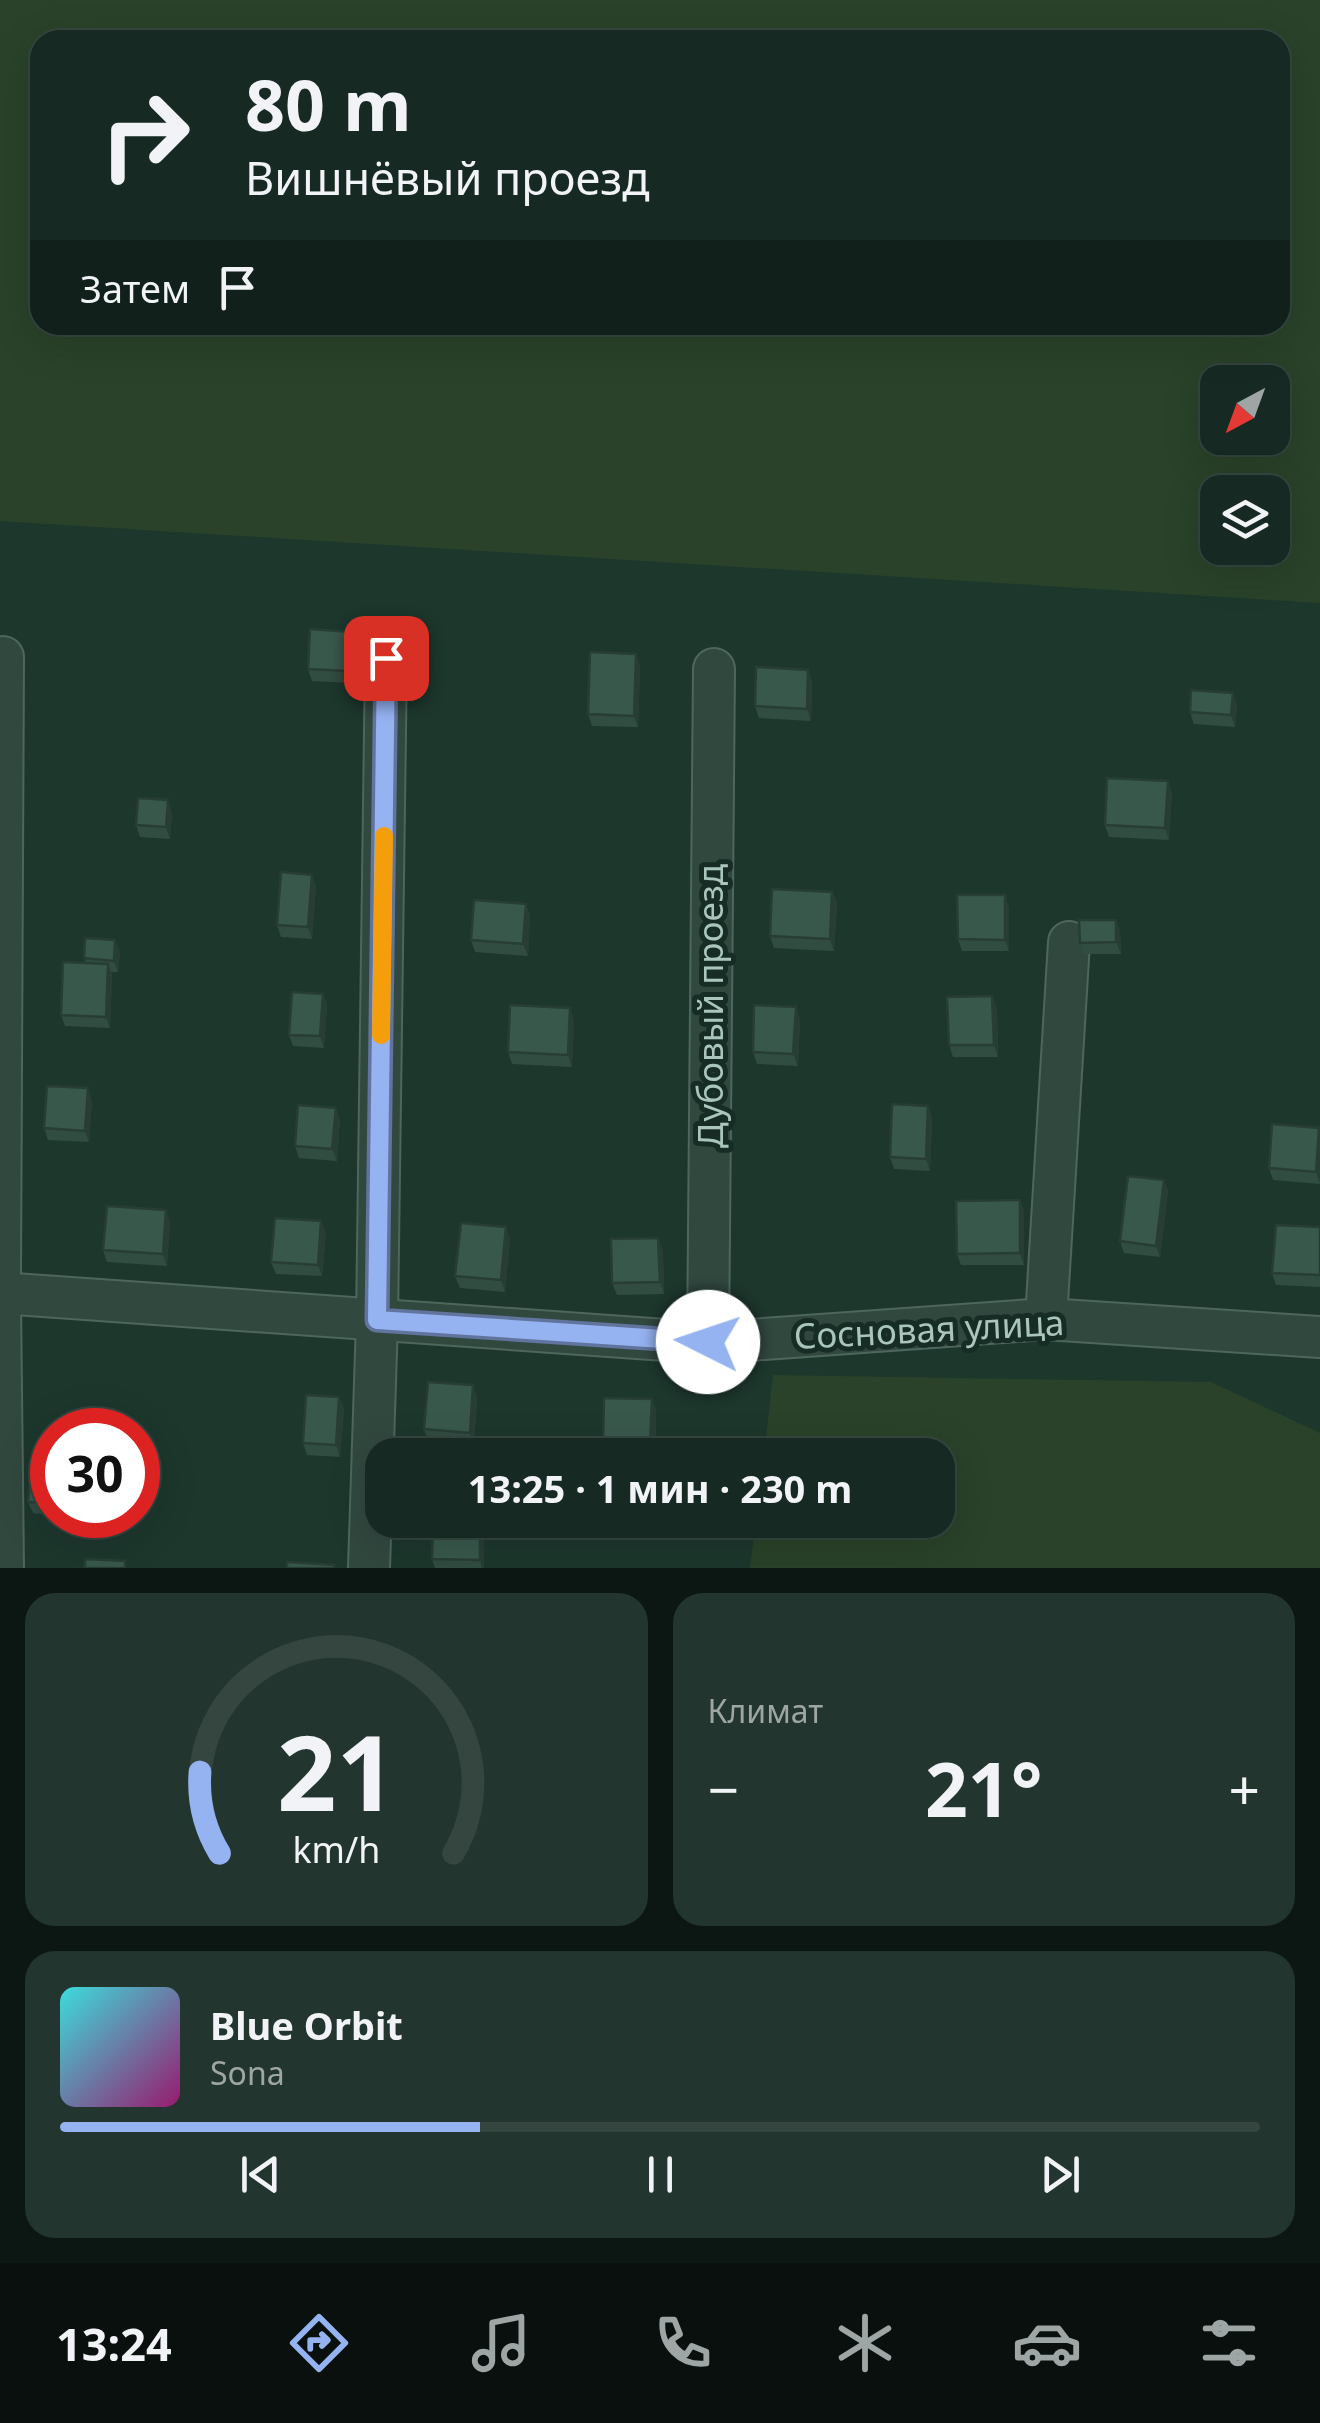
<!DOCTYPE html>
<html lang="ru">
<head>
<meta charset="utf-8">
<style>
  body { margin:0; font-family:"Noto Sans",sans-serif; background:#23352f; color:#f1f3f6; height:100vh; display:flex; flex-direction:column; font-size:38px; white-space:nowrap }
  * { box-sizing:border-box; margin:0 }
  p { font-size:32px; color:#9ea6a5 }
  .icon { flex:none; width:55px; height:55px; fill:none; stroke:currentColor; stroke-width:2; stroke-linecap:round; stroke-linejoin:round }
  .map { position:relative; height:1568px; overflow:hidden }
  .drawer { display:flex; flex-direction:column; gap:25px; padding:25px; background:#0c1713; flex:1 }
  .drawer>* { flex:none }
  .hud { position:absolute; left:30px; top:30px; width:1260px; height:305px; border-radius:30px; box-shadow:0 10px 40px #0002,0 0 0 2px #354540; background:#162922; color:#f1f3f6; overflow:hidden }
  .needle { width:65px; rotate:221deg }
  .buttons { position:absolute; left:1200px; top:365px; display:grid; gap:20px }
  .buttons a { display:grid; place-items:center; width:90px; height:90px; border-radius:20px; background:#162922; box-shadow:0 10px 40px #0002,0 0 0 2px #354540; font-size:50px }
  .speed { position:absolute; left:30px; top:1408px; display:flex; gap:20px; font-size:50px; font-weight:700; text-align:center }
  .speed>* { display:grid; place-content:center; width:130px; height:130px; border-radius:50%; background:#162922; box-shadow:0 10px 40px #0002,0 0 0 2px #354540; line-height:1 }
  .speed .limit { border:15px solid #d22; background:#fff; color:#111 }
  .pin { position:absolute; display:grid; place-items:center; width:85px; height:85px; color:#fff; margin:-42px; border-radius:20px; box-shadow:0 5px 15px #0006 }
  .me { position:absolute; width:110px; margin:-55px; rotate:274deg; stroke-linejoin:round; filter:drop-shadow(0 0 8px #0008) }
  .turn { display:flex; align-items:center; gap:35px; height:210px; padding:0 50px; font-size:45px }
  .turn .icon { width:130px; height:130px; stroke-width:2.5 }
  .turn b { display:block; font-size:70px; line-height:85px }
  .then { display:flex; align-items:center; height:95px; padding:0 50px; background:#0003; gap:20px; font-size:38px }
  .big { font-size:75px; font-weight:700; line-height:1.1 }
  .drawer .tile { flex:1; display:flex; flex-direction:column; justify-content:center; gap:15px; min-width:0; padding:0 35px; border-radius:30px; background:#23352f }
  .drawer .dial { align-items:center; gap:0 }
  .dial svg { height:260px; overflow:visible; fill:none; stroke:#354540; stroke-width:7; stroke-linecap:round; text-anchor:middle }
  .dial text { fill:#f1f3f6; stroke:none }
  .song { display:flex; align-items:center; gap:30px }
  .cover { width:120px; height:120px; border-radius:15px; background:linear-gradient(135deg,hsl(180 70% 55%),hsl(320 70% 35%)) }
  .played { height:10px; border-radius:5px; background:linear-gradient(90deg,#95b2f1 35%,#354540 35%) }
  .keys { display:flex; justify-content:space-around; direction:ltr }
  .heat { display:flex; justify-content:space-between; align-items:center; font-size:55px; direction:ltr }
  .drawer .tiles { flex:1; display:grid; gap:25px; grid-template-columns:1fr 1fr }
  .tile:last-child { grid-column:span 2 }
  .trip { position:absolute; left:365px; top:1438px; width:590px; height:100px; border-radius:30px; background:#162922; box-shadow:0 10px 40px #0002,0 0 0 2px #354540; font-weight:700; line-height:100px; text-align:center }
  .tabs { display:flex; height:160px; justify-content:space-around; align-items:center; background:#09100e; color:#9ea6a5 }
  .tabs .icon { width:70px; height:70px }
  .tabs .selected { color:#95b2f1 }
  .tabs b { font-size:45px; color:#f1f3f6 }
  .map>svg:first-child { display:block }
  .green { fill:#2a4229; fill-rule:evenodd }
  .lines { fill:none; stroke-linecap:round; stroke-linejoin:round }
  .minor-casing { stroke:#4e665d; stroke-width:44 }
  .minor { stroke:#31483f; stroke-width:40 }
  .wall { fill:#314c41 }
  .shaded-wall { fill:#283e35 }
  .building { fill:#39584c; stroke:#283e35; stroke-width:2.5 }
  .route-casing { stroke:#61749d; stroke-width:25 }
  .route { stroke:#95b2f1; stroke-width:18 }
  .slow { stroke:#f59e0b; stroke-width:18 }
  .labels { text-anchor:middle; stroke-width:10; stroke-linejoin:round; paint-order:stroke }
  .street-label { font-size:35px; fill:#aac5bc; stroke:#172c24 }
</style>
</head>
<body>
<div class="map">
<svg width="1320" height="1568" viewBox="0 0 1320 1568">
  <rect width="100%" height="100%" fill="#1d372d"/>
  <!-- green -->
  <g class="green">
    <path d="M0,0H1320V603L0,521ZM40,40H1280V325H40ZM1218,382H1272V438H1218ZM1218,492H1272V548H1218Z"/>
    <path d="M773,1375L1211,1382L1320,1433V1568H750L756,1520H938V1455H764Z"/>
  </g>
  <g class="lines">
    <!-- minor casing -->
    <g class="minor-casing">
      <g id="minor">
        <path d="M0,1271L3,657"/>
        <path d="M0,1293L708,1343L1046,1319L1320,1337"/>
        <path d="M0,1303L3,1568"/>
        <path d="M1046,1319L1069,942"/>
        <path d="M708,1343L714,669"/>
        <path d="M369,1568L377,1320L386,658"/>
      </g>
    </g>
    <!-- minor -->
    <use href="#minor" class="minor"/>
  </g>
  <!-- wall -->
  <g class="wall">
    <path d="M355,643L353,683L312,681L308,669Z"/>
    <path d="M636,654L640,666L638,727L592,726L588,714Z"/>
    <path d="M808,670L812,682L811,721L759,718L755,706Z"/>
    <path d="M1237,705L1235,727L1194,724L1190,712Z"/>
    <path d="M1172,793L1169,840L1109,837L1105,825Z"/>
    <path d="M172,812L170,839L140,837L136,825Z"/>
    <path d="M316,886L312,939L281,937L277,925Z"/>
    <path d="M832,892L837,903L834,951L774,948L770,936Z"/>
    <path d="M526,904L530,916L528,956L475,952L471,940Z"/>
    <path d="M1009,907V951H962L958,939Z"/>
    <path d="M1116,920L1120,932L1121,954H1084L1080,943Z"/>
    <path d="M115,940L120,952L118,972H111L112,976L110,1028L65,1026L61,1015L86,963L84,958Z"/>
    <path d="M323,994L327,1005L324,1048L293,1046L289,1035Z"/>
    <path d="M997,1008L998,1057H953L949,1045Z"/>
    <path d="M800,1019L798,1066L757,1064L753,1052Z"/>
    <path d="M574,1020L572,1067L512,1064L508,1052Z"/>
    <path d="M92,1100L89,1142L48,1140L44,1128Z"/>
    <path d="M928,1106L932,1118L930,1171L894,1169L890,1157Z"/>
    <path d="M340,1119L337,1161L299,1158L295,1146Z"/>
    <path d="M1319,1128L1320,1184L1273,1180L1269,1168Z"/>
    <path d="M1164,1180L1168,1191L1160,1257L1124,1253L1120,1241Z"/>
    <path d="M1020,1200L1024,1212V1265H961L957,1254Z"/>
    <path d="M170,1222L167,1266L107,1262L103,1250Z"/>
    <path d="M1320,1227V1287L1276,1285L1272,1273Z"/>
    <path d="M326,1233L322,1276L276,1274L271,1262Z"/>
    <path d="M510,1239L505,1292L460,1288L455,1276Z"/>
    <path d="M663,1250L664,1294L617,1295L612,1283Z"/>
    <path d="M339,1397L344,1409L340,1457L307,1455L303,1443Z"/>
    <path d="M477,1397L474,1444L428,1441L424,1429Z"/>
    <path d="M652,1399L656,1411L655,1455L608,1454L603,1442Z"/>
    <path d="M52,1471V1515L33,1513L28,1502Z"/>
    <path d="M55,1515H87V1517Z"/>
    <path d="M433,1520H484V1568H435L432,1559Z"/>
  </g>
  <!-- shaded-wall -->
  <g class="shaded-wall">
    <path d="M351,632L355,643L353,683L348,671Z"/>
    <path d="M636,654L640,666L638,727L634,716Z"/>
    <path d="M808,670L812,682L811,721L807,709Z"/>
    <path d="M1233,693L1237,705L1235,727L1231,715Z"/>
    <path d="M1168,781L1172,793L1169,840L1165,828Z"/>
    <path d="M168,800L172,812L170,839L166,827Z"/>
    <path d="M312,875L316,886L312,939L308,927Z"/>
    <path d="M832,892L837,903L834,951L830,939Z"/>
    <path d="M1005,895L1009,907V951L1005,940Z"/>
    <path d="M526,904L530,916L528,956L523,944Z"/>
    <path d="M1116,920L1120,932L1121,954L1116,942Z"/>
    <path d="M115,940L120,952L118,972L114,961Z"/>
    <path d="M108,964L112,976L110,1028L106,1017Z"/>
    <path d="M323,994L327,1005L324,1048L320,1036Z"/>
    <path d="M992,996L997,1008L998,1057L994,1045Z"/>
    <path d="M796,1007L800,1019L798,1066L793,1054Z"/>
    <path d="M570,1008L574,1020L572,1067L568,1055Z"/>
    <path d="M88,1088L92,1100L89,1142L85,1131Z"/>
    <path d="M928,1106L932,1118L930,1171L926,1159Z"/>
    <path d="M336,1108L340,1119L337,1161L332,1149Z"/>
    <path d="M1319,1128L1320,1130V1184L1316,1172Z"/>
    <path d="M1164,1180L1168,1191L1160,1257L1156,1246Z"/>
    <path d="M1020,1200L1024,1212V1265L1020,1253Z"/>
    <path d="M166,1210L170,1222L167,1266L163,1254Z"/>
    <path d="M321,1221L326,1233L322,1276L318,1265Z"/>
    <path d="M506,1227L510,1239L505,1292L501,1280Z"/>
    <path d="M658,1238L663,1250L664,1294L660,1282Z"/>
    <path d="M473,1385L477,1397L474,1444L470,1433Z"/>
    <path d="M339,1397L344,1409L340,1457L336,1445Z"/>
    <path d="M652,1399L656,1411L655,1455L650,1443Z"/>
    <path d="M480,1520H484V1568H482L480,1560Z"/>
  </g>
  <!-- building -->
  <g class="building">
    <path d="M310,629L351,632L348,671L308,669Z"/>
    <path d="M590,652L636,654L634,716L588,714Z"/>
    <path d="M756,667L808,670L807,709L755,706Z"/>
    <path d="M1191,690L1233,693L1231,715L1190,712Z"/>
    <path d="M1107,778L1168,781L1165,828L1105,825Z"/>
    <path d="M138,798L168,800L166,827L136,825Z"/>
    <path d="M281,872L312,875L308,927L277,925Z"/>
    <path d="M772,889L832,892L830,939L770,936Z"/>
    <path d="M957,895H1005V940L958,939Z"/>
    <path d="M474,900L526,904L523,944L471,940Z"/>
    <path d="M1079,920H1116V942L1080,943Z"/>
    <path d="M85,938L115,940L114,961L84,958Z"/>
    <path d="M63,962L108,964L106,1017L61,1015Z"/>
    <path d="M292,992L323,994L320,1036L289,1035Z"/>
    <path d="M992,996L994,1045H949L947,997Z"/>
    <path d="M510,1005L570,1008L568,1055L508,1052Z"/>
    <path d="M754,1005L796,1007L793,1054L753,1052Z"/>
    <path d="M47,1086L88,1088L85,1131L44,1128Z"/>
    <path d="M892,1104L928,1106L926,1159L890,1157Z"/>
    <path d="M298,1105L336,1108L332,1149L295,1146Z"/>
    <path d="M1272,1124L1319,1128L1316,1172L1269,1168Z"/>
    <path d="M1128,1176L1164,1180L1156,1246L1120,1241Z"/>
    <path d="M1020,1200V1253L957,1254L956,1201Z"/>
    <path d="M107,1206L166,1210L163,1254L103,1250Z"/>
    <path d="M275,1218L321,1221L318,1265L271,1262Z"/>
    <path d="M461,1223L506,1227L501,1280L455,1276Z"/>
    <path d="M1276,1225L1320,1227V1275L1272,1273Z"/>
    <path d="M658,1238L660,1282L612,1283L611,1239Z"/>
    <path d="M428,1382L473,1385L470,1433L424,1429Z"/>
    <path d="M306,1395L339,1397L336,1445L303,1443Z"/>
    <path d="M604,1398L652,1399L650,1443L603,1442Z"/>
    <path d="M31,1470L52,1471V1503L28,1502Z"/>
    <path d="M433,1520H480V1560L432,1559Z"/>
    <path d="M85,1559L125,1561V1568H85Z"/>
    <path d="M287,1562L334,1565L333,1568H287Z"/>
  </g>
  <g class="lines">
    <!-- route casing -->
    <g class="route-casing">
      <path id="route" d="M386,658L377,1320L708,1342"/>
    </g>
    <!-- route -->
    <use href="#route" class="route"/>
    <!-- slow -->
    <path class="slow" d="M381,1035L384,836"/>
  </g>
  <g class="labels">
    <!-- street labels -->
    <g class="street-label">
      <text transform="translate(711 1006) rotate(-90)" y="12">Дубовый проезд</text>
      <text transform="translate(929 1330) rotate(-3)" y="12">Сосновая улица</text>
    </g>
  </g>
</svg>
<div class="buttons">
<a><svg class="needle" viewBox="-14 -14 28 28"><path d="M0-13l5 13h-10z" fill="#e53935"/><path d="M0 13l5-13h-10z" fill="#9ea6a5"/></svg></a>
<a><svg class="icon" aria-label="layers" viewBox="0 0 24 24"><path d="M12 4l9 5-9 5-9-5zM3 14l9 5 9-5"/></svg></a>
</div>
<div class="speed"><div class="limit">30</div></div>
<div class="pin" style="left:386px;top:658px;background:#d93025"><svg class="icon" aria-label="arrive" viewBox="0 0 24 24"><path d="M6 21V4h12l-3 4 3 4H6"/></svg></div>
<svg class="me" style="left:708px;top:1342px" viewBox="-20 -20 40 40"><circle r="19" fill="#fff"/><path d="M0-13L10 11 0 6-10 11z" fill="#95b2f1"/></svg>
<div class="trip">13:25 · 1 мин · 230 m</div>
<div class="hud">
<div class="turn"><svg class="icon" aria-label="right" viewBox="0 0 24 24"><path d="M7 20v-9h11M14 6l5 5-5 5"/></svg><div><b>80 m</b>Вишнёвый проезд</div></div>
<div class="then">Затем<svg class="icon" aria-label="arrive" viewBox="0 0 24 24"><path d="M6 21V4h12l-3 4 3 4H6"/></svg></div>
</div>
</div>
<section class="drawer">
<div class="tiles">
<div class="tile dial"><svg viewBox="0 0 100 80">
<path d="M14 69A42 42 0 1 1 86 69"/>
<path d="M14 69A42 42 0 0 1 8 44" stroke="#95b2f1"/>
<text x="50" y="56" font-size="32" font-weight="700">21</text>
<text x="50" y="72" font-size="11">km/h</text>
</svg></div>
<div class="tile"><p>Климат</p>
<div class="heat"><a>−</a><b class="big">21°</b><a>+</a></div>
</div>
<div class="tile">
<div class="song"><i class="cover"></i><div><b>Blue Orbit</b><p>Sona</p></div></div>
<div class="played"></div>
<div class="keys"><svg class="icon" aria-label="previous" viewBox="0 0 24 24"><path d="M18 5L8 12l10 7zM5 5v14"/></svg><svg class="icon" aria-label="pause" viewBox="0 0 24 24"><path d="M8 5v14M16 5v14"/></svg><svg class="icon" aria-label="next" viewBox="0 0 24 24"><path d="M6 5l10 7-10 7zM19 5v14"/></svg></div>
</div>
</div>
</section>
<nav class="tabs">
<b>13:24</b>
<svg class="icon selected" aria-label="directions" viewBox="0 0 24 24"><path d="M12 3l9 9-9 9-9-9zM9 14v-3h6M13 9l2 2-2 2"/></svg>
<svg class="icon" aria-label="music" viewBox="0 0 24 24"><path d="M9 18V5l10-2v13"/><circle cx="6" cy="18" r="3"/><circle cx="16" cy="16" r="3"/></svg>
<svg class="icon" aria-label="phone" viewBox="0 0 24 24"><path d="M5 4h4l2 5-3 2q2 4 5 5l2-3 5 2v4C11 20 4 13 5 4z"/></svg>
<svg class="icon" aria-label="climate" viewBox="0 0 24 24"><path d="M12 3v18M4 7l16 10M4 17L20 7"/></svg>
<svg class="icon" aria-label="car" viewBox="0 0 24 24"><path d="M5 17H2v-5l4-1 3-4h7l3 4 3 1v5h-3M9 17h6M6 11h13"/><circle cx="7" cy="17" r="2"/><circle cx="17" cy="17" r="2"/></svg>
<svg class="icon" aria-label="filters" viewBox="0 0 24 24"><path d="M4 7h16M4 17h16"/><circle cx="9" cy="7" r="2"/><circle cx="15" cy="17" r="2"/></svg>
</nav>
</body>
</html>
